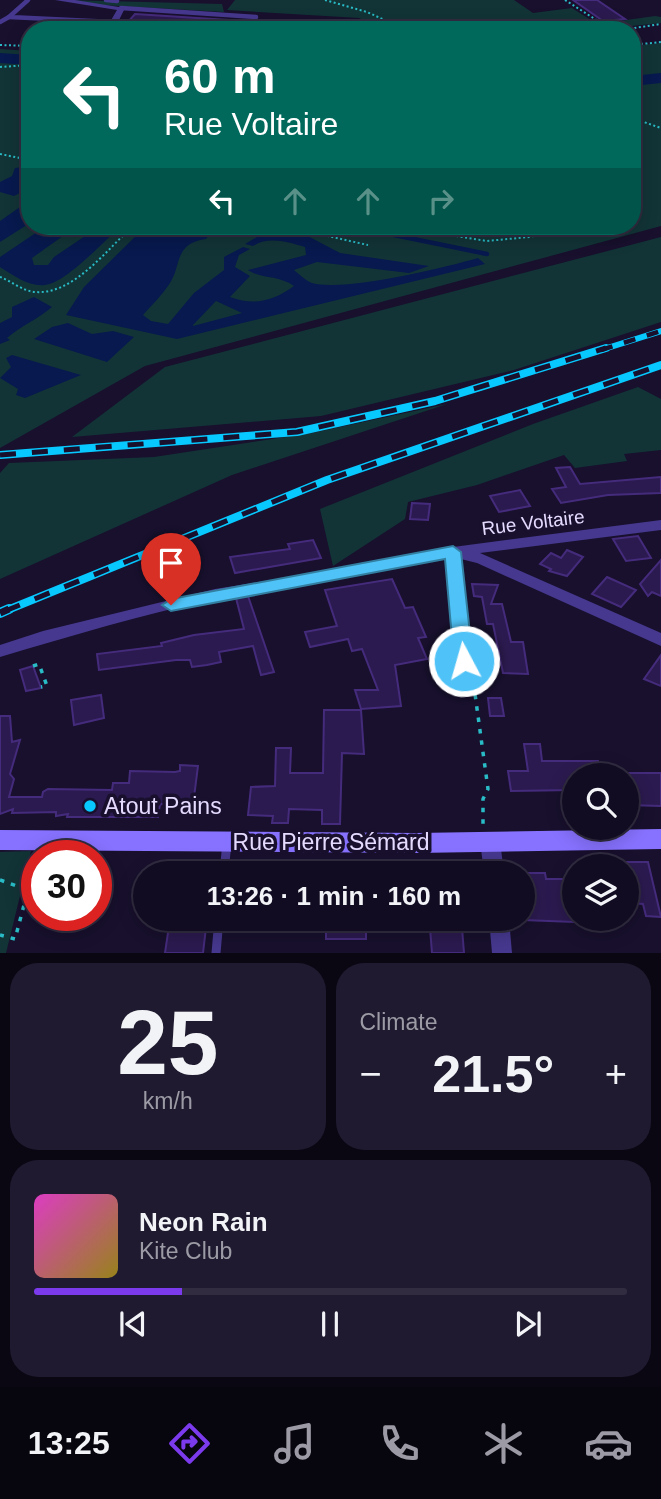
<!DOCTYPE html>
<html lang="en">
<head>
<meta charset="utf-8">
<style>
  body { margin:0; font-family:Arial,sans-serif; background:#1f1a2f; color:#f1f3f6; height:100vh; display:flex; flex-direction:column; font-size:26px; white-space:nowrap }
  * { box-sizing:border-box; margin:0 }
  p { font-size:23px; color:#9c9ba5 }
  .icon { flex:none; width:38px; height:38px; fill:none; stroke:currentColor; stroke-width:2; stroke-linecap:round; stroke-linejoin:round }
  .map { position:relative; height:953px; overflow:hidden }
  .panel { display:flex; flex-direction:column; gap:10px; padding:10px; background:#0a0713; flex:1 }
  .panel>* { flex:none }
  .banner { position:absolute; left:21px; top:21px; width:620px; height:214px; border-radius:28px; box-shadow:0 4px 18px #0003,0 0 0 2px #312c40; background:#00695c; color:#fff; overflow:hidden }
  .fabs { position:absolute; left:562px; top:763px; display:grid; gap:14px }
  .fabs a { display:grid; place-items:center; width:77px; height:77px; border-radius:50%; background:#120c22; box-shadow:0 4px 18px #0003,0 0 0 2px #312c40; font-size:35px }
  .speed { position:absolute; left:21px; top:840px; display:flex; gap:14px; font-size:35px; font-weight:700; text-align:center }
  .speed>* { display:grid; place-content:center; width:91px; height:91px; border-radius:50%; background:#120c22; box-shadow:0 4px 18px #0003,0 0 0 2px #312c40; line-height:1 }
  .speed .limit { border:10px solid #d22; background:#fff; color:#111 }
  .pin { position:absolute; display:grid; place-items:center; width:60px; height:60px; color:#fff; margin:-72px -30px; border-radius:50% 50% 50% 0; rotate:-45deg; box-shadow:0 0 7px #0007 }
  .pin .icon { rotate:45deg }
  .me { position:absolute; width:77px; margin:-38px; rotate:354deg; stroke-linejoin:round; filter:drop-shadow(0 0 5px #0008) }
  .turn { display:flex; align-items:center; gap:24px; height:147px; padding:0 28px; font-size:32px }
  .turn .icon { width:91px; height:91px; stroke-width:2.5 }
  .turn b { display:block; font-size:49px; line-height:60px }
  .lanes { display:flex; align-items:center; height:66px; padding:0 28px; background:#0003; justify-content:center; gap:35px; direction:ltr }
  .lanes .off { opacity:.35 }
  .big { font-size:52px; font-weight:700; line-height:1.1 }
  .panel .widget { flex:1; display:flex; flex-direction:column; justify-content:center; gap:10px; min-width:0; padding:0 24px; border-radius:28px; background:#1f1a2f }
  .panel .dial { align-items:center; gap:0 }
  .dial b { font-size:91px; line-height:1 }
  .song { display:flex; align-items:center; gap:21px }
  .cover { width:84px; height:84px; border-radius:10px; background:linear-gradient(135deg,hsl(310 70% 55%),hsl(50 70% 35%)) }
  .played { height:7px; border-radius:4px; background:linear-gradient(90deg,#7c3aed 25%,#312c40 25%) }
  .keys { display:flex; justify-content:space-around; direction:ltr }
  .heat { display:flex; justify-content:space-between; align-items:center; font-size:38px; direction:ltr }
  .panel .tiles { flex:1; display:grid; gap:10px; grid-template-columns:1fr 1fr }
  .widget:last-child { grid-column:span 2 }
  .trip { position:absolute; left:133px; top:861px; width:402px; height:70px; border-radius:35px; background:#120c22; box-shadow:0 4px 18px #0003,0 0 0 2px #312c40; font-weight:700; line-height:70px; text-align:center }
  .tabs { display:flex; height:112px; justify-content:space-around; align-items:center; background:#07050e; color:#9c9ba5 }
  .tabs .icon { width:49px; height:49px }
  .tabs .selected { color:#7c3aed }
  .tabs b { font-size:32px; color:#f1f3f6 }
  .map>svg:first-child { display:block }
  .green { fill:#123437 }
  .water { fill:#07194e; fill-rule:evenodd }
  .lines { fill:none; stroke-linecap:round; stroke-linejoin:round }
  .stream { stroke:#07194e; stroke-width:4.5 }
  .river { fill:#07194e; fill-rule:evenodd }
  .building { fill:#2b1a4f; stroke:#452b7c; stroke-width:2 }
  .path-far1 { stroke:#29bcc6; stroke-width:2; stroke-dasharray:2 2.5; stroke-linecap:butt }
  .path { stroke:#29bcc6; stroke-width:3.5; stroke-dasharray:4.5 7; stroke-linecap:butt }
  .service-far1 { stroke:#46388e; stroke-width:4.5 }
  .service { stroke:#46388e; stroke-width:9 }
  .minor { fill:#46388e; fill-rule:evenodd }
  .secondary { fill:#8772ff; fill-rule:evenodd }
  .rail-far2-casing { stroke:#07c8ff; stroke-width:6 }
  .rail-far1-casing { stroke:#07c8ff; stroke-width:8 }
  .rail-casing { stroke:#07c8ff; stroke-width:10 }
  .rail-far2 { stroke:#18102d; stroke-width:4.5; stroke-dasharray:12; stroke-linecap:butt }
  .rail-far1 { stroke:#18102d; stroke-width:5; stroke-dasharray:16; stroke-linecap:butt }
  .rail { stroke:#18102d; stroke-width:7; stroke-dasharray:21; stroke-linecap:butt }
  .route { fill:#4fc3f7; stroke:#337fa1; stroke-width:2 }
  .poi-dot { fill:#07c8ff; stroke:#18102d; stroke-width:2.5 }
  .labels { text-anchor:middle; stroke-width:7; stroke-linejoin:round; paint-order:stroke }
  .street-label { font-size:19px; fill:#e4dbff; stroke:#18102d }
  .near-poi-label { font-size:23px; fill:#e4dbff; stroke:#18102d; text-anchor:start }
  .near-street-label { font-size:23px; fill:#e4dbff; stroke:#18102d }
</style>
</head>
<body>
<div class="map">
<svg width="661" height="953" viewBox="0 0 661 953">
  <rect width="100%" height="100%" fill="#18102d"/>
  <!-- green -->
  <g class="green">
    <path d="M66,0L222,4L224,12L84,4Z"/>
    <path d="M235,0H514L533,13L572,8L594,22L606,23L655,16L661,17V23L593,30H386L359,18L227,10Z"/>
    <path d="M661,43V226L145,366L0,448V49L30,51V226H632V46Z"/>
    <path d="M661,237V322L514,370L321,416L72,437L165,367Z"/>
    <path d="M638,387L661,399V450L624,454L627,461L575,468L564,455L477,485L408,502L405,519L333,566L320,509L533,424Z"/>
    <path d="M447,404L232,475L0,579V473L9,463L154,457L312,433Z"/>
    <path d="M31,851L6,953H0V852Z"/>
  </g>
  <!-- water -->
  <g class="water">
    <path d="M30,166V183L19,190L22,192L14,196L0,192V182L12,176L15,168Z"/>
    <path d="M30,200V223L0,242V221Z"/>
    <path d="M46,226H77L32,258L34,265H48L54,257L100,226H121C104,241 66,283 45,285C29,287 13,275 0,267V257Z"/>
    <path d="M146,226H215L206,239C172,244 183,266 168,286C161,296 151,306 143,315L151,321L168,324L194,293L224,270V257L243,247L250,249L239,255L235,267L250,276L230,297C255,306 273,301 294,286C278,275 260,279 248,270L306,255L305,247C287,242 269,236 253,246L245,244L272,228L304,234L340,253L429,266L409,273L317,262L294,270C299,274 306,281 312,283C344,292 443,268 478,258L485,264L177,339L66,315L84,287ZM216,301L242,313L193,326V325Z"/>
    <path d="M34,297L52,307C38,319 21,326 7,338L10,340L0,344V323L12,317V307Z"/>
    <path d="M68,323L92,334L113,331L134,337L107,362L34,339L52,327Z"/>
    <path d="M12,355L81,375L25,398L16,395L18,389L0,378L11,367L6,358Z"/>
  </g>
  <g class="lines">
    <!-- stream -->
    <path class="stream" d="M350,226L487,254"/>
    <!-- river -->
    <g class="river">
      <path d="M0,53L30,55V65L0,63Z"/>
      <path d="M661,73V83L632,86V76Z"/>
    </g>
  </g>
  <!-- building -->
  <g class="building">
    <path d="M573,0H597L625,19L603,21Z"/>
    <path d="M135,14L243,21L237,30H121Z"/>
    <path d="M570,467L580,484L661,477V493L608,495L561,503L552,489L566,487L556,468Z"/>
    <path d="M520,490L530,506L499,512L490,496Z"/>
    <path d="M412,503L430,504L428,520L410,519Z"/>
    <path d="M638,536L651,558L626,561L613,539Z"/>
    <path d="M313,540L321,558L235,573L230,557L290,549L288,544Z"/>
    <path d="M567,550L583,557L567,576L549,571L551,569L540,564L551,553L561,558Z"/>
    <path d="M661,560V596L652,592L648,596L640,584Z"/>
    <path d="M607,577L636,590L621,607L592,594Z"/>
    <path d="M392,579L405,608L413,607L426,637L418,638L427,659L395,665L401,706L361,709L355,690H378L362,649L352,651L348,639L310,647L305,632L337,626L325,590Z"/>
    <path d="M472,584L498,585L491,604H502L511,642H523L528,674L503,673L493,624H487L482,597L474,596Z"/>
    <path d="M248,596L274,672L261,675L253,646L219,652L221,662L207,665L192,667L190,660H176L99,670L97,654L162,646L161,643L194,635L244,629L236,598Z"/>
    <path d="M661,655V686L644,679Z"/>
    <path d="M33,666L41,688L26,691L20,670Z"/>
    <path d="M101,695L104,718L74,725L71,700Z"/>
    <path d="M488,698H501L504,716H490Z"/>
    <path d="M324,710H361L364,754L342,753L340,824H322V810L289,809L288,823H272L273,816L248,815L251,787L275,786L276,748H291L290,773H323Z"/>
    <path d="M0,716H10L12,742L20,740L10,774L14,779L9,797H42L43,792L48,789L112,790L113,783H129L130,771L175,772L180,771V765L198,766L193,805L160,804L158,817H67L68,814L56,816V812L12,813L13,809L0,814Z"/>
    <path d="M524,744H540L542,761H598L601,775H574V790L511,791L508,771H528Z"/>
    <path d="M626,773H661V806L628,805Z"/>
    <path d="M624,862H648L661,917L646,916L643,904L632,903Z"/>
    <path d="M523,873H545L546,879H574V922L523,920Z"/>
    <path d="M170,919H207L203,953H165Z"/>
    <path d="M277,919H366V939H326V932H276Z"/>
    <path d="M430,928H462L464,953H432Z"/>
  </g>
  <g class="lines">
    <!-- path-far1 -->
    <g class="path-far1">
      <path d="M325,0L367,12L407,30"/>
      <path d="M565,0L612,30"/>
      <path d="M621,30L661,24"/>
      <path d="M0,45L30,46"/>
      <path d="M632,45L661,42"/>
      <path d="M0,67L30,65"/>
      <path d="M632,118L661,128"/>
      <path d="M0,154L30,160"/>
      <path d="M283,226L368,245"/>
      <path d="M394,226L487,241L529,237L583,226"/>
      <path d="M0,277C11,281 23,291 35,292C74,295 107,249 133,226"/>
    </g>
    <!-- path -->
    <g class="path">
      <path d="M33,666L39,664L47,686L41,687"/>
      <path d="M472,672L488,789L483,799V824"/>
      <path d="M0,880L28,890L15,939L0,935"/>
    </g>
    <!-- service-far1 -->
    <g class="service-far1">
      <path d="M28,0L9,17L114,22L115,30"/>
      <path d="M106,0L117,1"/>
      <path d="M121,8L256,17L248,30"/>
      <path d="M0,22L9,17"/>
    </g>
    <!-- service -->
    <g class="service">
      <path d="M224,873L227,842"/>
      <path d="M216,953L219,919"/>
    </g>
    <!-- minor -->
    <g class="minor">
      <path d="M55,0H75L125,8L118,22L114,24L110,22L117,10Z"/>
      <path d="M661,520V530L480,553L661,633V646L477,563L461,559L472,661L470,665L464,667L458,665L456,661L446,558C370,575 292,584 216,599C143,614 71,636 0,657V645L43,631L215,589L379,563L453,547Z"/>
      <path d="M490,833L497,835L500,841L504,873H484L480,841L483,835Z"/>
      <path d="M489,919H509L512,953H492Z"/>
    </g>
    <!-- secondary -->
    <path class="secondary" d="M661,829V849L416,853L0,850V830L416,833Z"/>
    <!-- rail-far2 casing -->
    <g class="rail-far2-casing">
      <path id="rail-far2" d="M601,350L661,331"/>
    </g>
    <!-- rail-far1 casing -->
    <g class="rail-far1-casing">
      <g id="rail-far1">
        <path d="M0,455L297,432L435,401L606,348"/>
        <path d="M5,611L327,480L661,365"/>
      </g>
    </g>
    <!-- rail casing -->
    <g class="rail-casing">
      <path id="rail" d="M0,613L9,609"/>
    </g>
    <!-- rail-far2 -->
    <use href="#rail-far2" class="rail-far2"/>
    <!-- rail-far1 -->
    <use href="#rail-far1" class="rail-far1"/>
    <!-- rail -->
    <use href="#rail" class="rail"/>
  </g>
  <!-- route -->
  <path class="route" d="M453,546L461,552L473,661L464,668L454,661L445,559L171,611L162,605L171,599Z"/>
  <!-- markers -->
  <circle class="poi-dot" cx="90" cy="806" r="7"/>
  <g class="labels">
    <!-- street labels -->
    <g class="street-label">
      <text transform="translate(533 522) rotate(-7)" y="7">Rue Voltaire</text>
    </g>
    <!-- near-poi labels -->
    <g class="near-poi-label">
      <text x="104" y="814">Atout Pains</text>
    </g>
    <!-- near-street labels -->
    <g class="near-street-label">
      <text x="331" y="850">Rue Pierre Sémard</text>
    </g>
  </g>
</svg>
<div class="fabs">
<a><svg class="icon" aria-label="search" viewBox="0 0 24 24"><circle cx="10" cy="10" r="6"/><path d="M15 15l6 6"/></svg></a>
<a><svg class="icon" aria-label="layers" viewBox="0 0 24 24"><path d="M12 4l9 5-9 5-9-5zM3 14l9 5 9-5"/></svg></a>
</div>
<div class="speed"><div class="limit">30</div></div>
<div class="pin" style="left:171px;top:605px;background:#d93025"><svg class="icon" aria-label="arrive" viewBox="0 0 24 24"><path d="M6 21V4h12l-3 4 3 4H6"/></svg></div>
<svg class="me" style="left:464px;top:661px" viewBox="-20 -20 40 40"><circle r="17" fill="#4fc3f7" stroke="#fff" stroke-width="3"/><path d="M0-11L8 9 0 5-8 9z" fill="#fff"/></svg>
<div class="trip">13:26 · 1 min · 160 m</div>
<div class="banner">
<div class="turn"><svg class="icon" aria-label="left" viewBox="0 0 24 24"><path d="M17 20v-9H6M10 6l-5 5 5 5"/></svg><div><b>60 m</b>Rue Voltaire</div></div>
<div class="lanes"><svg class="icon" aria-label="left" viewBox="0 0 24 24"><path d="M17 20v-9H6M10 6l-5 5 5 5"/></svg><svg class="icon off" aria-label="ahead" viewBox="0 0 24 24"><path d="M12 20V5M6 11l6-6 6 6"/></svg><svg class="icon off" aria-label="ahead" viewBox="0 0 24 24"><path d="M12 20V5M6 11l6-6 6 6"/></svg><svg class="icon off" aria-label="right" viewBox="0 0 24 24"><path d="M7 20v-9h11M14 6l5 5-5 5"/></svg></div>
</div>
</div>
<section class="panel">
<div class="tiles">
<div class="widget dial"><b>25</b><p>km/h</p></div>
<div class="widget"><p>Climate</p>
<div class="heat"><a>−</a><b class="big">21.5°</b><a>+</a></div>
</div>
<div class="widget">
<div class="song"><i class="cover"></i><div><b>Neon Rain</b><p>Kite Club</p></div></div>
<div class="played"></div>
<div class="keys"><svg class="icon" aria-label="previous" viewBox="0 0 24 24"><path d="M18 5L8 12l10 7zM5 5v14"/></svg><svg class="icon" aria-label="pause" viewBox="0 0 24 24"><path d="M8 5v14M16 5v14"/></svg><svg class="icon" aria-label="next" viewBox="0 0 24 24"><path d="M6 5l10 7-10 7zM19 5v14"/></svg></div>
</div>
</div>
</section>
<nav class="tabs">
<b>13:25</b>
<svg class="icon selected" aria-label="directions" viewBox="0 0 24 24"><path d="M12 3l9 9-9 9-9-9zM9 14v-3h6M13 9l2 2-2 2"/></svg>
<svg class="icon" aria-label="music" viewBox="0 0 24 24"><path d="M9 18V5l10-2v13"/><circle cx="6" cy="18" r="3"/><circle cx="16" cy="16" r="3"/></svg>
<svg class="icon" aria-label="phone" viewBox="0 0 24 24"><path d="M5 4h4l2 5-3 2q2 4 5 5l2-3 5 2v4C11 20 4 13 5 4z"/></svg>
<svg class="icon" aria-label="climate" viewBox="0 0 24 24"><path d="M12 3v18M4 7l16 10M4 17L20 7"/></svg>
<svg class="icon" aria-label="car" viewBox="0 0 24 24"><path d="M5 17H2v-5l4-1 3-4h7l3 4 3 1v5h-3M9 17h6M6 11h13"/><circle cx="7" cy="17" r="2"/><circle cx="17" cy="17" r="2"/></svg>
</nav>
</body>
</html>
